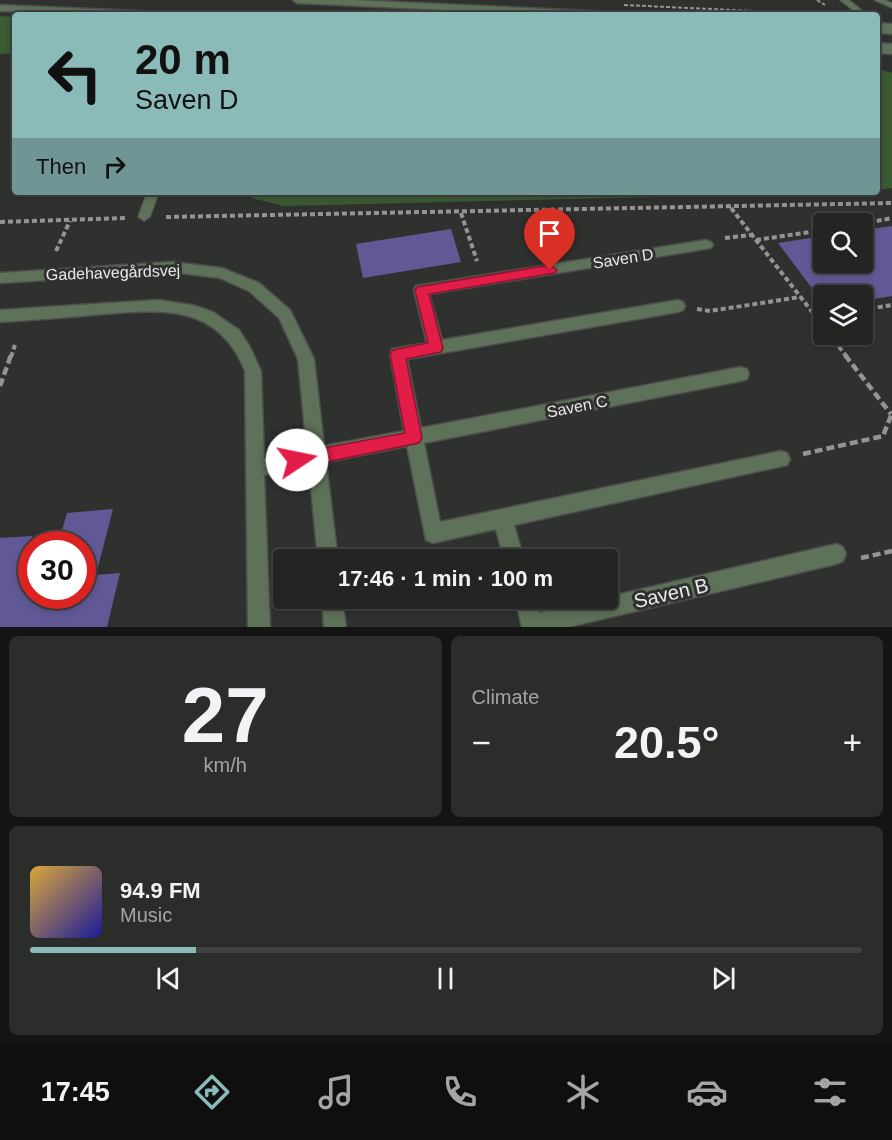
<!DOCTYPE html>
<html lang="en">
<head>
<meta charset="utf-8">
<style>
  body { margin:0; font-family:Helvetica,sans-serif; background:#2b2d2b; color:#f1f3f6; height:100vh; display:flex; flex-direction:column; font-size:22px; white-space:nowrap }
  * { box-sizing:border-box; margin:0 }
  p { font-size:20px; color:#a3a5a6 }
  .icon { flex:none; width:33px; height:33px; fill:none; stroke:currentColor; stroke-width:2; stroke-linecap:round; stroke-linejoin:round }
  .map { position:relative; height:627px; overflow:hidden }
  .drawer { display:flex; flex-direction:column; gap:9px; padding:9px; background:#131413; flex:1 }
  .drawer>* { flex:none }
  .hud { position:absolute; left:12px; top:12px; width:868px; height:183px; border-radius:6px; box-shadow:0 3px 9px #0003,0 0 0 2px #404241; background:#8bbbb9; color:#111; overflow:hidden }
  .controls { position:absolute; left:813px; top:213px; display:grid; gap:12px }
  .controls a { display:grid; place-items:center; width:60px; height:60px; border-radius:6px; background:#232523; box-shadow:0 3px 9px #0003,0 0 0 2px #404241; font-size:30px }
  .speed { position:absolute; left:18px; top:531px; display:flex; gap:12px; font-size:30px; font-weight:700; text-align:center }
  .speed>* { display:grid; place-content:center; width:78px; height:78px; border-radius:50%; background:#232523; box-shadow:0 3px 9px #0003,0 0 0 2px #404241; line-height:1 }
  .speed .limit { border:9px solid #d22; background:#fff; color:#111 }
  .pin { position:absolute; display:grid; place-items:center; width:51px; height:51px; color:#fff; margin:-62px -26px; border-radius:50% 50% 50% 0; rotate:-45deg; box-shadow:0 0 6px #0007 }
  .pin .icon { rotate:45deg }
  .me { position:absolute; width:66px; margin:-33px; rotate:79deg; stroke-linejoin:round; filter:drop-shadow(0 0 4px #0008) }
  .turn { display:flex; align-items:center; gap:21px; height:126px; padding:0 24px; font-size:27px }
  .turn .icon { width:78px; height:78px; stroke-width:2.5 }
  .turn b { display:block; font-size:42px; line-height:51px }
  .then { display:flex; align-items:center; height:57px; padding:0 24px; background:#0003; gap:12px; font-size:22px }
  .big { font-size:45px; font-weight:600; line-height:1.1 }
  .drawer .widget { flex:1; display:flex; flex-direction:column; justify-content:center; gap:9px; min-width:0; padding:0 21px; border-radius:9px; background:#2b2d2b }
  .drawer .dial { align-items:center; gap:0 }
  .dial b { font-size:78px; line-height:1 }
  .song { display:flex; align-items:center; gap:18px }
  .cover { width:72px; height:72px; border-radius:9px; background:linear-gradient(135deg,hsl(40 70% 55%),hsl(240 70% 35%)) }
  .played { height:6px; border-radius:3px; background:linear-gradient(90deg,#8bbbb9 20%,#404241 20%) }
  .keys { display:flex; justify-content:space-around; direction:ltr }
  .heat { display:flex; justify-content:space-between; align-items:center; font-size:33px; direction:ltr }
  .drawer .tiles { flex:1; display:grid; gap:9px; grid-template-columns:1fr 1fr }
  .widget:last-child { grid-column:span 2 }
  .trip { position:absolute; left:273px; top:549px; width:345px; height:60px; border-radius:6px; background:#232523; box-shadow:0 3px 9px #0003,0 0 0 2px #404241; font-weight:600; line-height:60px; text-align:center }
  .tab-bar { display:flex; height:96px; justify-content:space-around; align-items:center; background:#0e0f0e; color:#a3a5a6 }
  .tab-bar .icon { width:42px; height:42px }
  .tab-bar .selected { color:#8bbbb9 }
  .tab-bar b { font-size:27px; color:#f1f3f6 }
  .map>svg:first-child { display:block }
  .green { fill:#3b5b32 }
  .building { fill:#605996 }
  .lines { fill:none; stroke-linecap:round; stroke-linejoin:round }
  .service-casing { stroke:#4d4e4d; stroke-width:2 }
  .minor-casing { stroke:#4d4e4d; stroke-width:3 }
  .tertiary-casing { stroke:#4d4e4d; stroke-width:3 }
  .path-far2 { stroke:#939493; stroke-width:2; stroke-dasharray:4 2; stroke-linecap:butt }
  .path-far1 { stroke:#939493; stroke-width:4; stroke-dasharray:5 3; stroke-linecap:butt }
  .path { stroke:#939493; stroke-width:4.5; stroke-dasharray:8 4; stroke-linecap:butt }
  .service { fill:#5e7159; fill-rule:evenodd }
  .minor { fill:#5e7159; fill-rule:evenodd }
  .tertiary { fill:#5e7159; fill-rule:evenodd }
  .tertiary-bridge-casing { stroke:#4d4e4d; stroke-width:13; stroke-linecap:butt }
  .path-bridge { stroke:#939493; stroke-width:2; stroke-dasharray:4 2; stroke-linecap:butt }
  .tertiary-bridge { stroke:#5e7159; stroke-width:10 }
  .route { fill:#e11d48; stroke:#92132f; stroke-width:1.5 }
  .labels { text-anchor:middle; stroke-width:6; stroke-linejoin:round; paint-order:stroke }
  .street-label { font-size:16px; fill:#e8e9e8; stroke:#2f312f }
  .near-street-label { font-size:20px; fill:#e8e9e8; stroke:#2f312f }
</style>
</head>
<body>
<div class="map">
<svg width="892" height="627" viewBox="0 0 892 627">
  <rect width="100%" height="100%" fill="#2f312f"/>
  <!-- green -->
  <g class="green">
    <path d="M0,16L15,17V53L0,54Z"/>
    <path d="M878,69L892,73V188L878,190Z"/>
    <path d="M251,192H865L284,206L251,198Z"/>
  </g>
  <!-- building -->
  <g class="building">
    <path d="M892,226V296L862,301V296H824V304L778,243L824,236V262H862V230Z"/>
    <path d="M451,229L461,262L363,278L356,244Z"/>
    <path d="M113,509L96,575L120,573L107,627H0V538L32,536V596H82V544H58L67,513Z"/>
  </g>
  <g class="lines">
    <!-- service casing -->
    <g class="service-casing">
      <g id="service">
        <path d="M840,0H849L868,15H859Z"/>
        <path d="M874,0H885L892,3V8Z"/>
        <path d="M147,192H159L150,217L144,221L138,217Z"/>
      </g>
    </g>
    <!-- minor casing -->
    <g class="minor-casing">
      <g id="minor">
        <path d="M706,240L711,242L713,245L711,248L429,294L442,340L678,300L683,302L685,306L683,310L678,312L407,359L421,428L741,367L747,369L749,374L747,379L741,381L424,443L440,522L781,451L787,453L790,459L787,465L514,525L524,560H504L496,529L433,543L426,540L407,446L326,462L338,560H318L309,466L264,475L270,627H248L245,371C217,300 155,310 92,315C61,318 31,320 0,322V310L158,300L192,305L213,312L239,330L250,347L261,371L264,458L307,450L298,359L279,318L249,291L220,278L172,272L0,283V273L172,262L222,268L259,283L290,310L314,359L324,446L404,431L390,354L392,349L427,343L414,290L416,286Z"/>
        <path d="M836,544L843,547L846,554L843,561L836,564L568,627H522L515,598H535L539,613Z"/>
        <path d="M322,598H342L346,627H324Z"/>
      </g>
    </g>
    <!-- tertiary casing -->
    <g class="tertiary-casing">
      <g id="tertiary">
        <path d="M293,0H353L609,12L614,15H552L297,3Z"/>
        <path d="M0,5L158,12L163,15L0,11Z"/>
      </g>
    </g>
    <!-- path-far2 -->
    <g class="path-far2">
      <path d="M817,0L825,5"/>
      <path d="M624,5L820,14"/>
    </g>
    <!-- path-far1 -->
    <g class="path-far1">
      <path d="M731,208L824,327"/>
      <path d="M461,213L477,261"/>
      <path d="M166,217L892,203"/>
      <path d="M0,222L125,218"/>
      <path d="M861,224L892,218"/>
      <path d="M725,238L751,235"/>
      <path d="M756,240L824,230"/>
      <path d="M56,251L70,221"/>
      <path d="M697,309L710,311L800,297"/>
      <path d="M862,310L892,305"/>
      <path d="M829,334L847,357"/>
      <path d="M11,357L15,345"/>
    </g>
    <!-- path -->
    <g class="path">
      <path d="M845,355L891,414"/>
      <path d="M0,386L11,355"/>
      <path d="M803,454L883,436L892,413"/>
      <path d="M861,558L892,551"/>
    </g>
    <!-- service -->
    <use href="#service" class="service"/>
    <!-- minor -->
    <use href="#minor" class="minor"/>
    <!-- tertiary -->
    <use href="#tertiary" class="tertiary"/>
    <!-- tertiary-bridge casing -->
    <g class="tertiary-bridge-casing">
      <g id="tertiary-bridge">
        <path d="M878,28L892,29"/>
        <path d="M878,48L892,49"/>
      </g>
    </g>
    <!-- path-bridge -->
    <path class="path-bridge" d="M820,14L849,15"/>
    <!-- tertiary-bridge -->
    <use href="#tertiary-bridge" class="tertiary-bridge"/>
  </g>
  <!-- route -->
  <path class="route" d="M550,265L557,270L555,273L429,294L443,348L441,352L406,359L422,438L419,443L297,468L291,466L289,460L291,455L297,453L405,433L390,354L393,350L428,343L415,290L417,287Z"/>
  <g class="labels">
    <!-- street labels -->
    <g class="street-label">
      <text transform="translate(623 258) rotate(-9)" y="6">Saven D</text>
      <text transform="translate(113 272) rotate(-2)" y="6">Gadehavegårdsvej</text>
      <text transform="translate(577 406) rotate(-11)" y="6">Saven C</text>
    </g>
    <!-- near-street labels -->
    <g class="near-street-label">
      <text transform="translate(671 593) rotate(-13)" y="7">Saven B</text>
    </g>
  </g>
</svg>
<div class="controls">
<a><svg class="icon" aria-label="search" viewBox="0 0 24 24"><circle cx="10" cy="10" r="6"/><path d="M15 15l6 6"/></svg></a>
<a><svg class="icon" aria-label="layers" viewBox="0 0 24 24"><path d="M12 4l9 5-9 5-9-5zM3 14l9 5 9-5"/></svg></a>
</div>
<div class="speed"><div class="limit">30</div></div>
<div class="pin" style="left:550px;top:270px;background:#d93025"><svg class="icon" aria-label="arrive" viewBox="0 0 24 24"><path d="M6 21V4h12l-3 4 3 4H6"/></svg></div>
<svg class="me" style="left:297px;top:460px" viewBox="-20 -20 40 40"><circle r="19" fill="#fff"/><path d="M0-13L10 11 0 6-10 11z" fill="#e11d48"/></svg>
<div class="trip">17:46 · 1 min · 100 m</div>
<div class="hud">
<div class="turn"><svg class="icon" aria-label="left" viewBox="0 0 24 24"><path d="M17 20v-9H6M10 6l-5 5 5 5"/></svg><div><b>20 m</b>Saven D</div></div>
<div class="then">Then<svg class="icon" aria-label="right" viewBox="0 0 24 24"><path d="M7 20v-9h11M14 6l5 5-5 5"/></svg></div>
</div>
</div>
<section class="drawer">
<div class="tiles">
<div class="widget dial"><b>27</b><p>km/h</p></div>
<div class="widget"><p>Climate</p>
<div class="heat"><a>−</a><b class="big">20.5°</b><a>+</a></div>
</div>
<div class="widget">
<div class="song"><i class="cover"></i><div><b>94.9 FM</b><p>Music</p></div></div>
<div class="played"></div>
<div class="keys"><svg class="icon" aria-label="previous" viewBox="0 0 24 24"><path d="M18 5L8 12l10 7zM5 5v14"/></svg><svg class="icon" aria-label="pause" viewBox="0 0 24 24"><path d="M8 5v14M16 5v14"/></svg><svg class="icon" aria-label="next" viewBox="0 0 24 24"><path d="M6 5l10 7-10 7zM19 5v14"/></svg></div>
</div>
</div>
</section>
<nav class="tab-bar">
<b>17:45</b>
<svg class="icon selected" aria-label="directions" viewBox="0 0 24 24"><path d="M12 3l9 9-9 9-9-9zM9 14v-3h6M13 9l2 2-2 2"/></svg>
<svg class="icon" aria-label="music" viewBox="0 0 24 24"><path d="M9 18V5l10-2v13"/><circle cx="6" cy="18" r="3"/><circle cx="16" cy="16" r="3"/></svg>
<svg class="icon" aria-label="phone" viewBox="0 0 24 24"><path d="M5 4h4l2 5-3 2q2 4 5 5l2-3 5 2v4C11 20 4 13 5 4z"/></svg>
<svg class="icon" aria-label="climate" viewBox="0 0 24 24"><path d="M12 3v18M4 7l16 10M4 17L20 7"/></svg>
<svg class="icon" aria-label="car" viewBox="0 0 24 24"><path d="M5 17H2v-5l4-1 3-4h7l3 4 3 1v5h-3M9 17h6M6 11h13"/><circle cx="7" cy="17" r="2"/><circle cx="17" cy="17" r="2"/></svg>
<svg class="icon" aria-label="filters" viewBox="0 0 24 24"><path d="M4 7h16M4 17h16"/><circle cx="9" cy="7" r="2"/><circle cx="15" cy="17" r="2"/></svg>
</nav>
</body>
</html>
